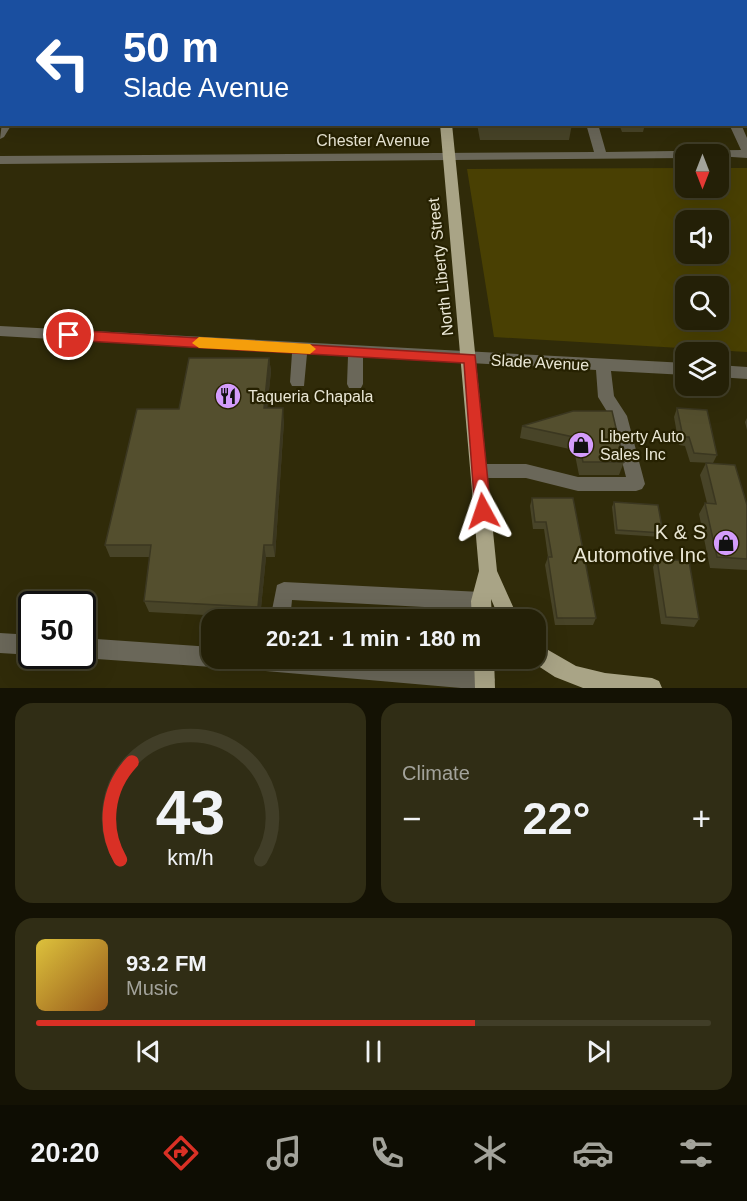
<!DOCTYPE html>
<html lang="en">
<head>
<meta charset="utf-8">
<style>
  body { margin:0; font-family:Arial,sans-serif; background:#302d15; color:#f1f3f6; height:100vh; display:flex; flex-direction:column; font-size:22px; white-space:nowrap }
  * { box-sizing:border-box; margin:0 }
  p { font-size:20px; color:#a3a39b }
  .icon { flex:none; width:33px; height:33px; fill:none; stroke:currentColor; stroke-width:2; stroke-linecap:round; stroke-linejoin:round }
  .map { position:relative; height:688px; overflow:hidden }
  .sheet { display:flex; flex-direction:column; gap:15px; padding:15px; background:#141204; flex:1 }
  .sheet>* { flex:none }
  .top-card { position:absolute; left:0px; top:0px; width:747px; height:126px; box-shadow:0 6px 24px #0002,0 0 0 2px #413e28; background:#1a4fa0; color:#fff; overflow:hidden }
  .needle { width:39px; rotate:180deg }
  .controls { position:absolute; left:675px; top:144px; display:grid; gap:12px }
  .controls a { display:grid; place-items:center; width:54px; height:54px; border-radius:12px; background:#242007; box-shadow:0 6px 24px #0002,0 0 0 2px #413e28; font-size:30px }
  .speed { position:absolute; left:18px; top:591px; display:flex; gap:12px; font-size:30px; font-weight:700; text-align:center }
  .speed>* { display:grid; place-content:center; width:78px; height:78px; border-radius:50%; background:#242007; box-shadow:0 6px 24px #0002,0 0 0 2px #413e28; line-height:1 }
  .speed .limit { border:3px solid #111; border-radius:9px; background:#fff; color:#111 }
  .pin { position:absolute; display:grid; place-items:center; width:51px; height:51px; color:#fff; margin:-26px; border:3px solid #fff; border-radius:50%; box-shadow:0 2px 6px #0007 }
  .me { position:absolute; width:66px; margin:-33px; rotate:355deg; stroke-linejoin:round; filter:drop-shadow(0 0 4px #0008) }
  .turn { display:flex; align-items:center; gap:21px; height:126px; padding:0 24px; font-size:27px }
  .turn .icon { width:78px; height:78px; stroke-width:2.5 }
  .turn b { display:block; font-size:42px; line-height:51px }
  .big { font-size:45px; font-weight:700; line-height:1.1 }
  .sheet .widget { flex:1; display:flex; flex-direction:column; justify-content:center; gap:9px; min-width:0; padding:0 21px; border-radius:18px; background:#302d15 }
  .sheet .dial { align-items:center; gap:0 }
  .dial svg { height:156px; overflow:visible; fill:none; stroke:#413e28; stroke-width:7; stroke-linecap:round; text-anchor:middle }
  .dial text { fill:#f1f3f6; stroke:none }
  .song { display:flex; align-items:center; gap:18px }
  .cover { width:72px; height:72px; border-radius:9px; background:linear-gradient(135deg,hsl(50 70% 55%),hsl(30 70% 35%)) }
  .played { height:6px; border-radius:3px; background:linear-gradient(90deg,#d93025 65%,#413e28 65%) }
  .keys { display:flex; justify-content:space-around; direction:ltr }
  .heat { display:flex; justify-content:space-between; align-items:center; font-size:33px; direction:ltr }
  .sheet .tiles { flex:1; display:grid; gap:15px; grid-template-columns:1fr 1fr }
  .widget:last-child { grid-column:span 2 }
  .trip { position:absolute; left:201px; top:609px; width:345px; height:60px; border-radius:18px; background:#242007; box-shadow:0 6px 24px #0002,0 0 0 2px #413e28; font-weight:700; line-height:60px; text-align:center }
  .dock { display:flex; height:96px; justify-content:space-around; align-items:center; background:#0e0d03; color:#a3a39b }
  .dock .icon { width:42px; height:42px }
  .dock .current { color:#d93025 }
  .dock b { font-size:27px; color:#f1f3f6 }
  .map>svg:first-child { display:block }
  .green { fill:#494003; fill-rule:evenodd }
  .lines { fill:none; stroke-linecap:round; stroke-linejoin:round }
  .minor { fill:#6a6759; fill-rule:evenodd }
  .major { fill:#a9a486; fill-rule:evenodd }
  .wall { fill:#484428 }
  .shaded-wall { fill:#3b3720 }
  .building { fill:#544f2e; stroke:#3b3720; stroke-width:1.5 }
  .route { fill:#d93025; stroke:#8d1f18; stroke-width:1.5 }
  .slow { fill:#f59e0b }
  .labels { text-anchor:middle; stroke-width:4.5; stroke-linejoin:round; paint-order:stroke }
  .street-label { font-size:16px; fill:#eae7d5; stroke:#262101 }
  .poi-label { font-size:16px; fill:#eae7d5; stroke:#262101; text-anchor:start }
  .near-poi-label { font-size:20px; fill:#eae7d5; stroke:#262101; text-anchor:end }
</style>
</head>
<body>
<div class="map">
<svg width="747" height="688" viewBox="0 0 747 688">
  <rect width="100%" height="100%" fill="#302b09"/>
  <!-- green -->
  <path class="green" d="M685,168L686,188H718L719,168H747V352L494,337L467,169ZM686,220H718V254H686ZM686,286H718V320H686Z"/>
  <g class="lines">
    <!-- minor -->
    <g class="minor">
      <path d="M64,0H74L63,2Z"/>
      <rect x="671" y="0" width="10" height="2"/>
      <rect x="746" y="24" width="1" height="6"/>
      <rect x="0" y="30" width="2" height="6"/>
      <path d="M2,122V124H12L4,137L0,139Z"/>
      <path d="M586,124H598L606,152L741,150L729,124H741L747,138V158L686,154V158L0,164V156L594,152Z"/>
      <path d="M0,326L686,363V375L611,371L614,396L627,416L645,484L642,489L636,491H578L526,478H480L474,476L472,471L474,466L480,464H526L578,477H626L611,418L598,397L596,370L363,357V384L361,388H349L347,384L348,356L307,354L304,386H292L290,382L292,353L0,336Z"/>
      <path d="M718,365L747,367V379L718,377Z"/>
      <path d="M284,582L481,592L488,595L491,601L488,607L481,610L292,600L290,620H270L277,585Z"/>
      <path d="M0,633L32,635V655L0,653Z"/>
      <path d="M82,638L212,647V658H352L485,670L492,673L495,680L490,688H461L231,668L224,665L221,659L219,664L212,667L82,658L77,656H82Z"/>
    </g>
    <!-- major -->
    <g class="major">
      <rect x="430" y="0" width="10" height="2"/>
      <path d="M440,124H452L497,571L519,620H500L491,599L492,620H472L471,601L479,571Z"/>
      <path d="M536,643L576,666L605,673L652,678L659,681L662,688H583L555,677L529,660L536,658Z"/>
      <path d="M474,658H494L495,688H475Z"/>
    </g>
  </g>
  <!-- wall -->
  <g class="wall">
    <path d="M710,0H747V10H746V2H710Z"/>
    <path d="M746,37H747V58L746,54Z"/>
    <path d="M477,124H572L569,140H480Z"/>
    <path d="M619,124H645L643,132H622Z"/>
    <path d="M269,358L271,371L267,408L284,421L275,557H266L260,618L149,612L144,601L150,557H110L105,545Z"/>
    <path d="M677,408L717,455L713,463L690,462L685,446L679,445L674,417Z"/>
    <path d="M573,411L624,462L619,475H579L574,450L520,438L522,426Z"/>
    <path d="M747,418V430L745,422Z"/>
    <path d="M706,463L747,505V570L710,568L699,514L705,503H707L700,475Z"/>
    <path d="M532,498H573L596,618L593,625H555L545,565L548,557L544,529H533L530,506Z"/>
    <path d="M614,502L663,533L661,537L615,534L612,507Z"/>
    <path d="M657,559L699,619L694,627L661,624L653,567Z"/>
  </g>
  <!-- shaded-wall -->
  <g class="shaded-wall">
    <path d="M269,358L271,371L266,421L264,408Z"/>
    <path d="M283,408L284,421L275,557L273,545Z"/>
    <path d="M264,545L266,557L260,618L258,607Z"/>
  </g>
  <!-- building -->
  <g class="building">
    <rect x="472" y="0" width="26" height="2"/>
    <path d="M602,0H655L656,2H603Z"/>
    <rect x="717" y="0" width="30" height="1"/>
    <path d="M189,358H269L264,408H283L273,545H264L258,607L144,601L151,545H105L137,409H179Z"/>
    <path d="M677,408L707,410L717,455L694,453L689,437H683Z"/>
    <path d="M573,411H612L624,462H583L578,438L522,426Z"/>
    <path d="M706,463L735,465L747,505V559L717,557L705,503L716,504Z"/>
    <path d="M532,498H573L596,618H557L548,557H552L546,522H535Z"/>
    <path d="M614,502L658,505L663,533L617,530Z"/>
    <path d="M657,559L689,561L699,619L666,617Z"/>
  </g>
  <!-- route -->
  <path class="route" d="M69,330L475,355L491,511L489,516H477L475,511L464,363L69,340L63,335Z"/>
  <!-- slow -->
  <path class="slow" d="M199,337L310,344L316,349L310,354L199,348L192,343Z"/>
  <!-- icons -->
  <defs>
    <g id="restaurant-disc" transform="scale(1.35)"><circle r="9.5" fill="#d49cfc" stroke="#262101"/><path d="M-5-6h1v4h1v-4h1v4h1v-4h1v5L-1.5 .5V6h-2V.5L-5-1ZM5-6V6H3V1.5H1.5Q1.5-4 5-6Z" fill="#111"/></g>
    <g id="shop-disc" transform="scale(1.35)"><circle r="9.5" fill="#d49cfc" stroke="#262101"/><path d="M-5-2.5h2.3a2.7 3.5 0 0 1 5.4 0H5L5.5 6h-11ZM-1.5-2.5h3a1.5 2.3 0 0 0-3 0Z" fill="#111"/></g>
  </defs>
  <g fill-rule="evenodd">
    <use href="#restaurant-disc" x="228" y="396"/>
    <use href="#shop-disc" x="581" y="445"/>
    <use href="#shop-disc" x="726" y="543"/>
  </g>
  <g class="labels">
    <!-- street labels -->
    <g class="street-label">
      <text x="373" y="146">Chester Avenue</text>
      <text transform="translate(440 267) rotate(-96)" y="6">North Liberty Street</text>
      <text transform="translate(540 362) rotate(3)" y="6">Slade Avenue</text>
    </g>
    <!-- poi labels -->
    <g class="poi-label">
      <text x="248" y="402">Taqueria Chapala</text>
      <text x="600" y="442">Liberty Auto<tspan x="600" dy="18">Sales Inc</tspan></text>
    </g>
    <!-- near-poi labels -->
    <g class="near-poi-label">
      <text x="706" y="539">K &amp; S<tspan x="706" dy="23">Automotive Inc</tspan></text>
    </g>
  </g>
</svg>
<div class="controls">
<a><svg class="needle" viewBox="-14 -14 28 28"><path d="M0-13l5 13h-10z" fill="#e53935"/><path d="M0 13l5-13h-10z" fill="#a3a39b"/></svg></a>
<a><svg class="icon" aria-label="sound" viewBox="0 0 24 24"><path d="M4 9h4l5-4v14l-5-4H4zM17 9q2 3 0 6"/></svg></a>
<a><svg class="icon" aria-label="search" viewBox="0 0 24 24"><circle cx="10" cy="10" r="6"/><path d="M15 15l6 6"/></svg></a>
<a><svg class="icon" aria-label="layers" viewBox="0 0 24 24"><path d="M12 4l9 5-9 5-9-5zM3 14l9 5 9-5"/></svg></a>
</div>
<div class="speed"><div class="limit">50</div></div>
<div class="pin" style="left:69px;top:335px;background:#d93025"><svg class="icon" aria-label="arrive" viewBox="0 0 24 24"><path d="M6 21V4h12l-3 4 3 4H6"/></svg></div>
<svg class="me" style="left:483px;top:511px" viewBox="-20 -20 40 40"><path d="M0-17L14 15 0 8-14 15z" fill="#d93025" stroke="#fff" stroke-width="4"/></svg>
<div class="trip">20:21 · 1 min · 180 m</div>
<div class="top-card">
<div class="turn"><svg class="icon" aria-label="left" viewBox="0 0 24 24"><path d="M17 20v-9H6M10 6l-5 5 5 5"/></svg><div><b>50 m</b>Slade Avenue</div></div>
</div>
</div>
<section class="sheet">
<div class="tiles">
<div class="widget dial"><svg viewBox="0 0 100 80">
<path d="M14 69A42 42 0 1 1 86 69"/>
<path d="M14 69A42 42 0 0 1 20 19" stroke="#d93025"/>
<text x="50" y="56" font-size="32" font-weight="700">43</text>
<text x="50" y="72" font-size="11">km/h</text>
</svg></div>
<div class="widget"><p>Climate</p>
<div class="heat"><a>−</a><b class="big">22°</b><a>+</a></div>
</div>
<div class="widget">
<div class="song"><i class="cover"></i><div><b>93.2 FM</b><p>Music</p></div></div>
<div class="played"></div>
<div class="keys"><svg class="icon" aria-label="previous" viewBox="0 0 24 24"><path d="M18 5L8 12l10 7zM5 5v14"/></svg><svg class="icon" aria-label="pause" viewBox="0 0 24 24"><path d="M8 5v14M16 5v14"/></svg><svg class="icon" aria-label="next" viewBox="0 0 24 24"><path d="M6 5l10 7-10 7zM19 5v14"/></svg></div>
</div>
</div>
</section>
<nav class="dock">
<b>20:20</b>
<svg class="icon current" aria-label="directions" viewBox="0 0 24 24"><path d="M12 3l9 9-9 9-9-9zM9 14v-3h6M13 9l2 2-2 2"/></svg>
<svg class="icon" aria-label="music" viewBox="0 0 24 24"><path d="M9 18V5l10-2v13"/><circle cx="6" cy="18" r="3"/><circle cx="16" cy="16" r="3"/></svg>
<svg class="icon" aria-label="phone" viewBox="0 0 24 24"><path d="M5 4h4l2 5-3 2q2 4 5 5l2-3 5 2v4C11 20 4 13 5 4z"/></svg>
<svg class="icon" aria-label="climate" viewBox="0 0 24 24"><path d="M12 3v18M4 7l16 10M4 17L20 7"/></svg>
<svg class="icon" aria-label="car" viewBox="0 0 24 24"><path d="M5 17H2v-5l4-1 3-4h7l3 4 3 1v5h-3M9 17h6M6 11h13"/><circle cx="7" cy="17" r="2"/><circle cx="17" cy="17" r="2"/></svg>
<svg class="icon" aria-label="filters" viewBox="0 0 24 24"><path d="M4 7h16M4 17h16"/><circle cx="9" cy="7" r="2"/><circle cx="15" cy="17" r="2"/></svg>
</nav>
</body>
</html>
